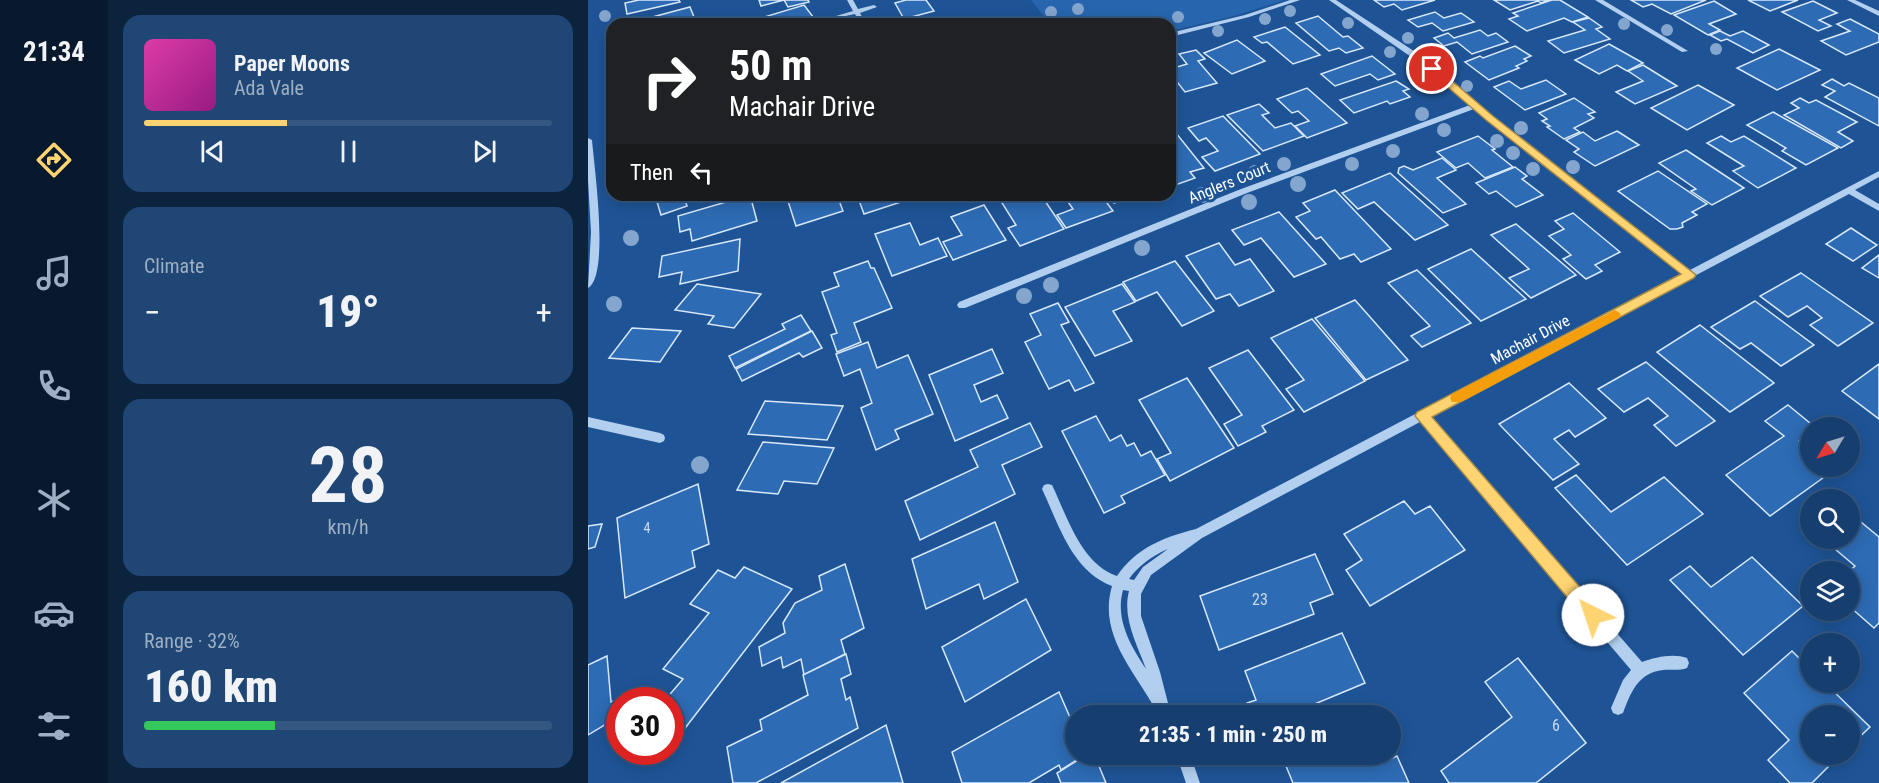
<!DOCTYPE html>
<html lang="en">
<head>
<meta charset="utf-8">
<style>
  body { margin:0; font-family:"Roboto Condensed",sans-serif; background:#1f4675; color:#f1f3f6; height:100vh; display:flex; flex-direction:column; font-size:22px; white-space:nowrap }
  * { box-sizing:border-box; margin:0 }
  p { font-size:20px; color:#9eafc3 }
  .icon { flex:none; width:33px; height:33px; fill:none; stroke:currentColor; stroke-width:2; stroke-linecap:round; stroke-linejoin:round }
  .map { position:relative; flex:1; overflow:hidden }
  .drawer { display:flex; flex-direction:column; gap:15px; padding:15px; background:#0c233e; width:480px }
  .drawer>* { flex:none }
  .hud { position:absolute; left:18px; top:18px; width:570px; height:183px; border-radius:18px; box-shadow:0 3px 15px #0003,0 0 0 2px #355883; background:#202124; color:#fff; overflow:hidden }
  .needle { width:39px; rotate:232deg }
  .fabs { position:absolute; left:1212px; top:417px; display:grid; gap:12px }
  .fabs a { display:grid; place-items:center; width:60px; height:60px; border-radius:50%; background:#163f70; box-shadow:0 3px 15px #0003,0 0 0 2px #355883; font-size:30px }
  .speed { position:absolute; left:18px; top:687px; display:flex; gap:12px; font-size:30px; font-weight:700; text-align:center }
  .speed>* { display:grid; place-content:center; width:78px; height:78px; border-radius:50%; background:#163f70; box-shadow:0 3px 15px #0003,0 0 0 2px #355883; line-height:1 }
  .speed .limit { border:9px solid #d22; background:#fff; color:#111 }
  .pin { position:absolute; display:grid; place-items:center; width:51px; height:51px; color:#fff; margin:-26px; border:3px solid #fff; border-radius:50%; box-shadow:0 2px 6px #0007 }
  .me { position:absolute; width:66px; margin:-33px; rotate:319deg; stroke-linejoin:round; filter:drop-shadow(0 0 4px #0008) }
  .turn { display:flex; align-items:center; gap:21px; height:126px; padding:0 24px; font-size:27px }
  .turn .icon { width:78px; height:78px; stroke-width:2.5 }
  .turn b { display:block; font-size:42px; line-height:51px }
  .then { display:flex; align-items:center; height:57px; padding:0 24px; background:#0003; gap:12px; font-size:22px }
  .big { font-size:45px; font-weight:800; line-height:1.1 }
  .drawer .tile { flex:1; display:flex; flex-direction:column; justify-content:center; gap:9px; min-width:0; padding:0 21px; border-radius:18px; background:#1f4675 }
  .drawer .dial { align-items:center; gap:0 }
  .dial b { font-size:78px; line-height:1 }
  .song { display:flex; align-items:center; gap:18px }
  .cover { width:72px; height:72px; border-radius:9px; background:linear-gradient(135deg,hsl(320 70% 55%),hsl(310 70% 35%)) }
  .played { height:6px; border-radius:3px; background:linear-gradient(90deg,#fed371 35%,#355883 35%) }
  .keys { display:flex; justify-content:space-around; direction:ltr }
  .heat { display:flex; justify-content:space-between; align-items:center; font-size:33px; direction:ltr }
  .charge { height:9px; border-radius:4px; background:linear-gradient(90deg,#34c759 32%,#355883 0) }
  .trip { position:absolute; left:477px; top:705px; width:336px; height:60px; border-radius:30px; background:#163f70; box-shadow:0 3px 15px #0003,0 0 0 2px #355883; font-weight:800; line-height:60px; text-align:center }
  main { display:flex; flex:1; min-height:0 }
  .dock { display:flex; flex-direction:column; width:108px; justify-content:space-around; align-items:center; background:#09192d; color:#9eafc3 }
  .dock .icon { width:42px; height:42px }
  .dock .on { color:#fed371 }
  .dock b { font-size:27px; color:#f1f3f6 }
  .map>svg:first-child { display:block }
  .green { fill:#2766af }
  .building { fill:#2d6bb4; stroke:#d8e8fb; stroke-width:1.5 }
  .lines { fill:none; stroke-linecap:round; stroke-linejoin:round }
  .minor { fill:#b2cfef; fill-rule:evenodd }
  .tree { fill:#84a5ce }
  .route { fill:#fed371; stroke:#a58949; stroke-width:1.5 }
  .slow { fill:#f59e0b }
  .labels { text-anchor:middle; stroke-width:6; stroke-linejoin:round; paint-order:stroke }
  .number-label { font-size:14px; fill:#cadaec }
  .street-label { font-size:16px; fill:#fff; stroke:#1e5496 }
  .near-number-label { font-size:16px; fill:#cadaec }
</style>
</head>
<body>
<main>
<nav class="dock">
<b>21:34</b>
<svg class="icon on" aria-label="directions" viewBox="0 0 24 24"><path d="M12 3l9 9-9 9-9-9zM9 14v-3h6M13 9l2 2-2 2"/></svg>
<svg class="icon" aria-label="music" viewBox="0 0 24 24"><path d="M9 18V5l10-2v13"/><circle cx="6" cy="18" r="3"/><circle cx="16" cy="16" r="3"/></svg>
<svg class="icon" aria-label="phone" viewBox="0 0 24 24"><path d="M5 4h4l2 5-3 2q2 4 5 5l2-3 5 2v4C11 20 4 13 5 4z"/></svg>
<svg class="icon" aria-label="climate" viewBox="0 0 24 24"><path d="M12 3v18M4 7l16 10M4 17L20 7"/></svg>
<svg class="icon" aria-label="car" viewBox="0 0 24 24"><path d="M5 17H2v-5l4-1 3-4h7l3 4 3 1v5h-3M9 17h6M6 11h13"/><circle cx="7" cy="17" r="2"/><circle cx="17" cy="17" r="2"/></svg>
<svg class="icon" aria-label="filters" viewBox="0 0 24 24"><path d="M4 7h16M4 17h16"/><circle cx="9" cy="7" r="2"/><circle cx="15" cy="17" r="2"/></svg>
</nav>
<section class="drawer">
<div class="tile">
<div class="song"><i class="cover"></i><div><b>Paper Moons</b><p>Ada Vale</p></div></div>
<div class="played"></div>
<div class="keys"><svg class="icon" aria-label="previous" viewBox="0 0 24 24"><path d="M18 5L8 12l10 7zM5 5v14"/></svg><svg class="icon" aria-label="pause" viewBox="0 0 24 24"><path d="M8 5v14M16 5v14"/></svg><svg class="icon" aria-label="next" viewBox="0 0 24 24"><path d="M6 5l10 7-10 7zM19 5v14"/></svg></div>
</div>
<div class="tile"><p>Climate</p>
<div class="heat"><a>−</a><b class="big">19°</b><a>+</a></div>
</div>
<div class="tile dial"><b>28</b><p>km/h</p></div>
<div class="tile"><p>Range · 32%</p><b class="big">160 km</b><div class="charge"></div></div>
</section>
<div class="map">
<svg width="1291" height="783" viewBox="0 0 1291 783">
  <rect width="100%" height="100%" fill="#1e5496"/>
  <!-- green -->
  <path class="green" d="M443,0H697L646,16L582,31V24H462Z"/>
  <!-- building -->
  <g class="building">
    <path d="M51,0H91L92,2L39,14L37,3Z"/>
    <path d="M171,0H220L221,2L200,7L196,0L173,6Z"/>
    <path d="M318,0H338L346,11L316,19L307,3Z"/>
    <path d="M786,0H847L814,10L806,4L796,7Z"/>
    <path d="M906,0H961L953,3L950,1L922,10Z"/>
    <path d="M964,0H972L1000,17L984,22L976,18L939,31L921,19L930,16L925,13Z"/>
    <path d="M1043,0H1118L1083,14L1064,4L1055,7Z"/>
    <path d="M1160,0H1210L1182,11Z"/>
    <path d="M1126,1L1148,14L1121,24L1132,30L1120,35L1086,15Z"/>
    <path d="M1225,1L1249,13L1231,20L1243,26L1230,31L1194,12Z"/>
    <path d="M216,5L229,22L205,24L202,20L187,24H161L160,22Z"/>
    <path d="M102,7L106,17L82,24L42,23Z"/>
    <path d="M847,12L856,18L873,13L886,22L855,31L844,23L830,27L820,20Z"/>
    <path d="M730,16L755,37L760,36L775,48L758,53L751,48L741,51L708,23Z"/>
    <path d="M1001,18L1014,27L1008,29L1022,39L976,53L960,41L997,30L985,22Z"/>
    <path d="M1262,19L1291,34V42L1258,55L1233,41L1262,31L1249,24Z"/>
    <path d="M697,27L732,55L705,64L679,42L674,43L666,37Z"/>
    <path d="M892,30L900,36L908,33L920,42L884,54L869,42L856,46L846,38L860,33L866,38Z"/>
    <path d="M1132,31L1142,36L1155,31L1181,45L1165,53L1139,39L1133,41L1122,35Z"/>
    <path d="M649,40L677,61L644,74L616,53Z"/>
    <path d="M1021,44L1055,63L1039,71L1029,65L1011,74L987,60Z"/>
    <path d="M927,46L943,56L936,59L939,61L928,66L931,68L901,80L877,62L892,56L895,58Z"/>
    <path d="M1191,49L1232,70L1189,90L1149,68Z"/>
    <path d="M608,50L617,59L610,61L629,83L597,92L582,73V69L599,64L591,54Z"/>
    <path d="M784,56L807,74L790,80L782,74L747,86L733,74Z"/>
    <path d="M1055,65L1089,86L1047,104L1028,92L1055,81L1040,71Z"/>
    <path d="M1244,79L1256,86L1261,83L1291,98V126L1237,97L1247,91L1234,85Z"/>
    <path d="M958,80L978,94L937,110L906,87L921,81L933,89Z"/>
    <path d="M808,81L821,89L815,91L822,97L802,104L799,101L766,113L752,100Z"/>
    <path d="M1110,85L1146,105L1099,130L1063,108Z"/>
    <path d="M719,88L759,123L719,138L707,126L721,121L710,111L704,113L689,99Z"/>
    <path d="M986,98L1007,112L1000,114L1006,118L986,128L992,132L976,139L959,127L962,126L954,121L959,119L951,113Z"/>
    <path d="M1212,98L1221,103L1228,100L1269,122L1250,132L1265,141L1253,148L1196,115L1211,108L1203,103Z"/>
    <path d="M671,104L681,113L674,115L687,128L703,123L716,136L675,151L639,115Z"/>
    <path d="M1185,112L1250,148L1218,165L1194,151L1198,148L1159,125Z"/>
    <path d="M635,116L672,154L627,171L614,157L630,151L618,138L611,141L600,128Z"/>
    <path d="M584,128L616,168L602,172L607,178L582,187Z"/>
    <path d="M1029,131L1051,145L1007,166L986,152L991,149L978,140L995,132L1007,141Z"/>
    <path d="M890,136L907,149L904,150L925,167L897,178L880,163L868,168L849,152Z"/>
    <path d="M1133,136L1143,142L1156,136L1208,168L1170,188L1145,171L1156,166L1119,143Z"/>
    <path d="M1098,150L1156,188L1124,205L1103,191L1108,189L1071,163Z"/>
    <path d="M854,158L868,170L849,178L878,204L855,213L810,173L811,168L816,166L825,170Z"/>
    <path d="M927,167L939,176L934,179L955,195L928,207L908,191L901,194L888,183Z"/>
    <path d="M1070,171L1119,204L1104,212L1109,215L1094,223L1095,227L1089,229H1082L1030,191Z"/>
    <path d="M802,173L860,225L827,240L786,202L770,209L754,193Z"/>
    <path d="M747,190L803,249L773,262L766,254L752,259L733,237L728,239L708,217L722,211L715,203Z"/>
    <path d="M67,195H112L97,200L99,206L73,215Z"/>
    <path d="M162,195L169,221L104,241L102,229L92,232L90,216Z"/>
    <path d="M198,195H249L255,211L208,226Z"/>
    <path d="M269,195H314L316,201L276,214Z"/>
    <path d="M409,195H453L476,229L432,246L420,228L428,225Z"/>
    <path d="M466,195H513L525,211L478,228L469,215L485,209L476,196L468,199Z"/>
    <path d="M521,195H549L526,203Z"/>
    <path d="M396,205L418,240L365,260L355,242L374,235L363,217Z"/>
    <path d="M691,212L738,264L706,277L673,238L656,245L644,230Z"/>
    <path d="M985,213L1032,252L1007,265L1014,271L998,279L975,259L983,255L961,236L976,229L967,221Z"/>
    <path d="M322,223L332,245L350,238L359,256L304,276L287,234Z"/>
    <path d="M928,224L988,275L943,298L921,278L941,269L903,235Z"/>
    <path d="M1263,228L1289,245L1265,261L1238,244Z"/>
    <path d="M152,239L150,271L92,284L94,272L71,277L74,256Z"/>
    <path d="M631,243L647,265L662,259L686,291L651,306L642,294L628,299L598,256Z"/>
    <path d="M883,249L938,299L893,321L840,269Z"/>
    <path d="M1291,255V278L1274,268Z"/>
    <path d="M280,261L283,268H286L304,308L266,323L273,342L249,352L243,335L249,333L234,292L251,286L246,273Z"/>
    <path d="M587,261L626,311L594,326L569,292L548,301L535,282Z"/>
    <path d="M829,270L883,323L834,347L823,336L842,326L800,283Z"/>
    <path d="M1213,273L1285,323L1250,346L1222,325L1234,318L1219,306L1200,317L1172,296Z"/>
    <path d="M109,284L173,294L146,328L120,324L126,316L87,310Z"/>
    <path d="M534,284L547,302L525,311L544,341L507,356L477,307Z"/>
    <path d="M767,300L820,360L778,380L727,318Z"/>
    <path d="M1167,301L1226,345L1193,366L1163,343L1152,349L1123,327Z"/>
    <path d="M470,303L481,322L473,325L506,383L487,391L481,380L461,389L437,342L453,335L442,314Z"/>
    <path d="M213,315L223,331L147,368L141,356L197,329L194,324Z"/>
    <path d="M724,319L777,381L716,412L698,389L716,380L683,338Z"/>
    <path d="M1112,325L1186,383L1142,412L1069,352Z"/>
    <path d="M44,328L93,331L72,362L21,358Z"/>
    <path d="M224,331L234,348L215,357L211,353L154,381L148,369Z"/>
    <path d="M280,342L289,368L320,355L345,414L307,430L311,439L288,450L273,408L284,403L272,369L256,376L248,354Z"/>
    <path d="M404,349L415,373L386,385L393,402L409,395L420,418L367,441L341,375Z"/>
    <path d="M660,350L706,410L674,426L678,432L650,446L636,424L654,415L621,368Z"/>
    <path d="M1058,362L1127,421L1088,446L1066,425L1080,416L1060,398L1036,412L1010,389Z"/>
    <path d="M1291,364V419L1254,391Z"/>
    <path d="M599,378L646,448L582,481L569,459L583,453L551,400Z"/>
    <path d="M981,383L1018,418L987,437L981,430L966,439L991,464L965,480L911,424Z"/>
    <path d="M177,401L255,406L239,440L160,434Z"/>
    <path d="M1200,405L1228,428H1222V434L1211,441L1222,451V466H1242L1246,470L1182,516L1138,475L1196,436L1177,421Z"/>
    <path d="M508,416L522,441L533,435L539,446L546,443L553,456L563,451L577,475L533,496L537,503L516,513L474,431Z"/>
    <path d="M442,423L454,447L414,465L427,494L332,540L317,501L390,467L382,450Z"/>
    <path d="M175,442L246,448L229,484L196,481L190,494L149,490Z"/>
    <path d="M988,475L1023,512L1076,477L1115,514L1039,565L967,488Z"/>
    <path d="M110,484L121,544L104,551L107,567L37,598L29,518Z"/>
    <path d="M816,501L827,514L842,506L877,550L782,606L758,570L774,560L756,534Z"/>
    <path d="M1262,513L1291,537V623L1286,628L1262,607L1260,572L1267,566L1234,538H1262Z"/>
    <path d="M407,522L430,582L396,599L391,584L338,609L324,559Z"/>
    <path d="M14,524L7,547L0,549V526Z"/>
    <path d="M727,554L745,594L722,603L726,614L631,650L612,596Z"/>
    <path d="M1164,557L1215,606L1155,655L1082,580L1102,566L1123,587Z"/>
    <path d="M257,564L276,628L253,640L257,654L216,675L213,659L195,668L193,657L174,666L171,647L197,633L195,623L207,603L234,590L231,576Z"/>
    <path d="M156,567L204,589L91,736L82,732V700H77L95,679L75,669L121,613L102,604L130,570L147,578Z"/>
    <path d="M438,599L463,650L377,702L354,647Z"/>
    <path d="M754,633L777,683L698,716H664L659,703L668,700L657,671Z"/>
    <path d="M1204,651L1222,669V682H1236L1282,727L1262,746V716H1222V754H1253L1224,783H1202L1180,760L1201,740L1156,693Z"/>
    <path d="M258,654L263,674L253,679L258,700L262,697L270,728L168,783H145L139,747L174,730L172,720L220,695L215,675Z"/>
    <path d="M19,656L23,702L33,699L20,723L0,735V665Z"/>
    <path d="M930,658L998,743L948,783H861L853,771L924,717L897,682Z"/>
    <path d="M471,692L484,722L488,720V754H498L473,770L471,765L441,783H374L364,752Z"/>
    <path d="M298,725L315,783H193Z"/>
    <path d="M500,754H506L518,783H473L469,773Z"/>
    <path d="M693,754H768L770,758L778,754H787L791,764L809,756L821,783H705Z"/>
  </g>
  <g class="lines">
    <!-- minor -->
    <g class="minor">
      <path d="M259,0H265L270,9L286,5L289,7L272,13L278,24H272L267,14L248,18V16L265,11Z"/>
      <path d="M702,0H712L661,17L582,37V33L657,15Z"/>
      <path d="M741,0H748L835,57L904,116L1102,270L1291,171V177L1267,190L1291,204V211L1261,194L841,417L1054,662C1067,657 1086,653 1099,658L1101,663L1099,668C1091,671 1083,669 1075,670C1050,673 1043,692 1035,713L1030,715L1025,713L1023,708L1035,680L1043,670L832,422L614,538L563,575L553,594V616L572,672L580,703L586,716H571C550,674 509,637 524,586C484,571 471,525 454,489L456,485L460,484L464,485C479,516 493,564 529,576C548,548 576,537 608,529L1094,274L886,109L659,193L377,308H371L369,305L371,302L653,189L882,105L829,61ZM580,549L555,567L546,580L541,579C550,566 565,555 580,549ZM535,590L541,591C534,618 549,644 558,669C542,645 527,619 535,590Z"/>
      <path d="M1007,0H1015L1100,51L1094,52Z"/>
      <path d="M1259,0H1267L1291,11V16Z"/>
      <path d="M0,138L4,140C6,165 22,276 0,288L3,232L0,180Z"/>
      <path d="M0,417L72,433L76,435L77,438L76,441L72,443L0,427Z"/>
      <path d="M588,754H602L612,783H598Z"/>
    </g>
  </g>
  <!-- trees -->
  <g class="tree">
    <circle cx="490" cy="9" r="6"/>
    <circle cx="702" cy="11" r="6"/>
    <circle cx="463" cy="12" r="6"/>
    <circle cx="17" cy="16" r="6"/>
    <circle cx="590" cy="17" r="6"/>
    <circle cx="677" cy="19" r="6"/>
    <circle cx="760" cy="23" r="6"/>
    <circle cx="1036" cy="24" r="6"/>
    <circle cx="1079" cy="30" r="6"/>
    <circle cx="630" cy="31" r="6"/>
    <circle cx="820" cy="38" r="6"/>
    <circle cx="1128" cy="49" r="6"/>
    <circle cx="802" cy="52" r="6"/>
    <circle cx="850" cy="60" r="6"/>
    <circle cx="843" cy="84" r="6"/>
    <circle cx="879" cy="86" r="6"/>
    <circle cx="834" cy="114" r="7"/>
    <circle cx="933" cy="128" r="7"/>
    <circle cx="856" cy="130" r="7"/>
    <circle cx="909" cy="141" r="7"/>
    <circle cx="805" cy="151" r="7"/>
    <circle cx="925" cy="153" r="7"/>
    <circle cx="696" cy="164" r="7"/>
    <circle cx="764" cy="164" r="7"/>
    <circle cx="985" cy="167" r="7"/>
    <circle cx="945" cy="169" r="7"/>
    <circle cx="667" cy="172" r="7"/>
    <circle cx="710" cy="184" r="8"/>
    <circle cx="614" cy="195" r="8"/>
    <circle cx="661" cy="202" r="8"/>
    <circle cx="43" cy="238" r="8"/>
    <circle cx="554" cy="248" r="8"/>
    <circle cx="463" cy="285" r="8"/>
    <circle cx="436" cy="296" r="8"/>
    <circle cx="26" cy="304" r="8"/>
    <circle cx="112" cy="465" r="9"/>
  </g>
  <!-- route -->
  <path class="route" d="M841,67H848L905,116L1108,275L1106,278L844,417L1011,609L1013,615L1011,621L1005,623L999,621L827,416L829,412L1093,274L898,120L841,71Z"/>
  <!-- slow -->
  <path class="slow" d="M1027,310L1033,314L1031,318L873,402H864L862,398L864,394Z"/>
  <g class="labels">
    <!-- number labels -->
    <g class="number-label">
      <text x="59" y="533">4</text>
    </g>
    <!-- street labels -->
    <g class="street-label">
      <text transform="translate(641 182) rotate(-22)" y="6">Anglers Court</text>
      <text transform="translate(942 339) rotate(-28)" y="6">Machair Drive</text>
    </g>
    <!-- near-number labels -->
    <g class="near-number-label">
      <text x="672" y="605">23</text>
      <text x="968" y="731">6</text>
    </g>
  </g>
</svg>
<div class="fabs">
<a><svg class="needle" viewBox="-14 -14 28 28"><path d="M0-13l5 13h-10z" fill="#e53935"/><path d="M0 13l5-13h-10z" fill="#9eafc3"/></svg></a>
<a><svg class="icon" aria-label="search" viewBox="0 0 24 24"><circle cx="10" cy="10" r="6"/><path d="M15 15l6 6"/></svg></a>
<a><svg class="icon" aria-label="layers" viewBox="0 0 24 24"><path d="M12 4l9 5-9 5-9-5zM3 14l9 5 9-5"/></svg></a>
<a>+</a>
<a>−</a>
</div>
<div class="speed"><div class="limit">30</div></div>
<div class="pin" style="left:844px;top:69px;background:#d93025"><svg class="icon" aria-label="arrive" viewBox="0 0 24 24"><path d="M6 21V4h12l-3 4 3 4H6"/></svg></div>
<svg class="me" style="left:1005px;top:615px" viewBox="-20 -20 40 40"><circle r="19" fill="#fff"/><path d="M0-13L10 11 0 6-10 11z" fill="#fed371"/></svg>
<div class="trip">21:35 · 1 min · 250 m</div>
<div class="hud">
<div class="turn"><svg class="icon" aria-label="right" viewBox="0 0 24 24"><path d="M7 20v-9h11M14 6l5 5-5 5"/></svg><div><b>50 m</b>Machair Drive</div></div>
<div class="then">Then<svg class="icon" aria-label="left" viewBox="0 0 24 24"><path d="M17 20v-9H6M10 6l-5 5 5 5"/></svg></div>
</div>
</div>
</main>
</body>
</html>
